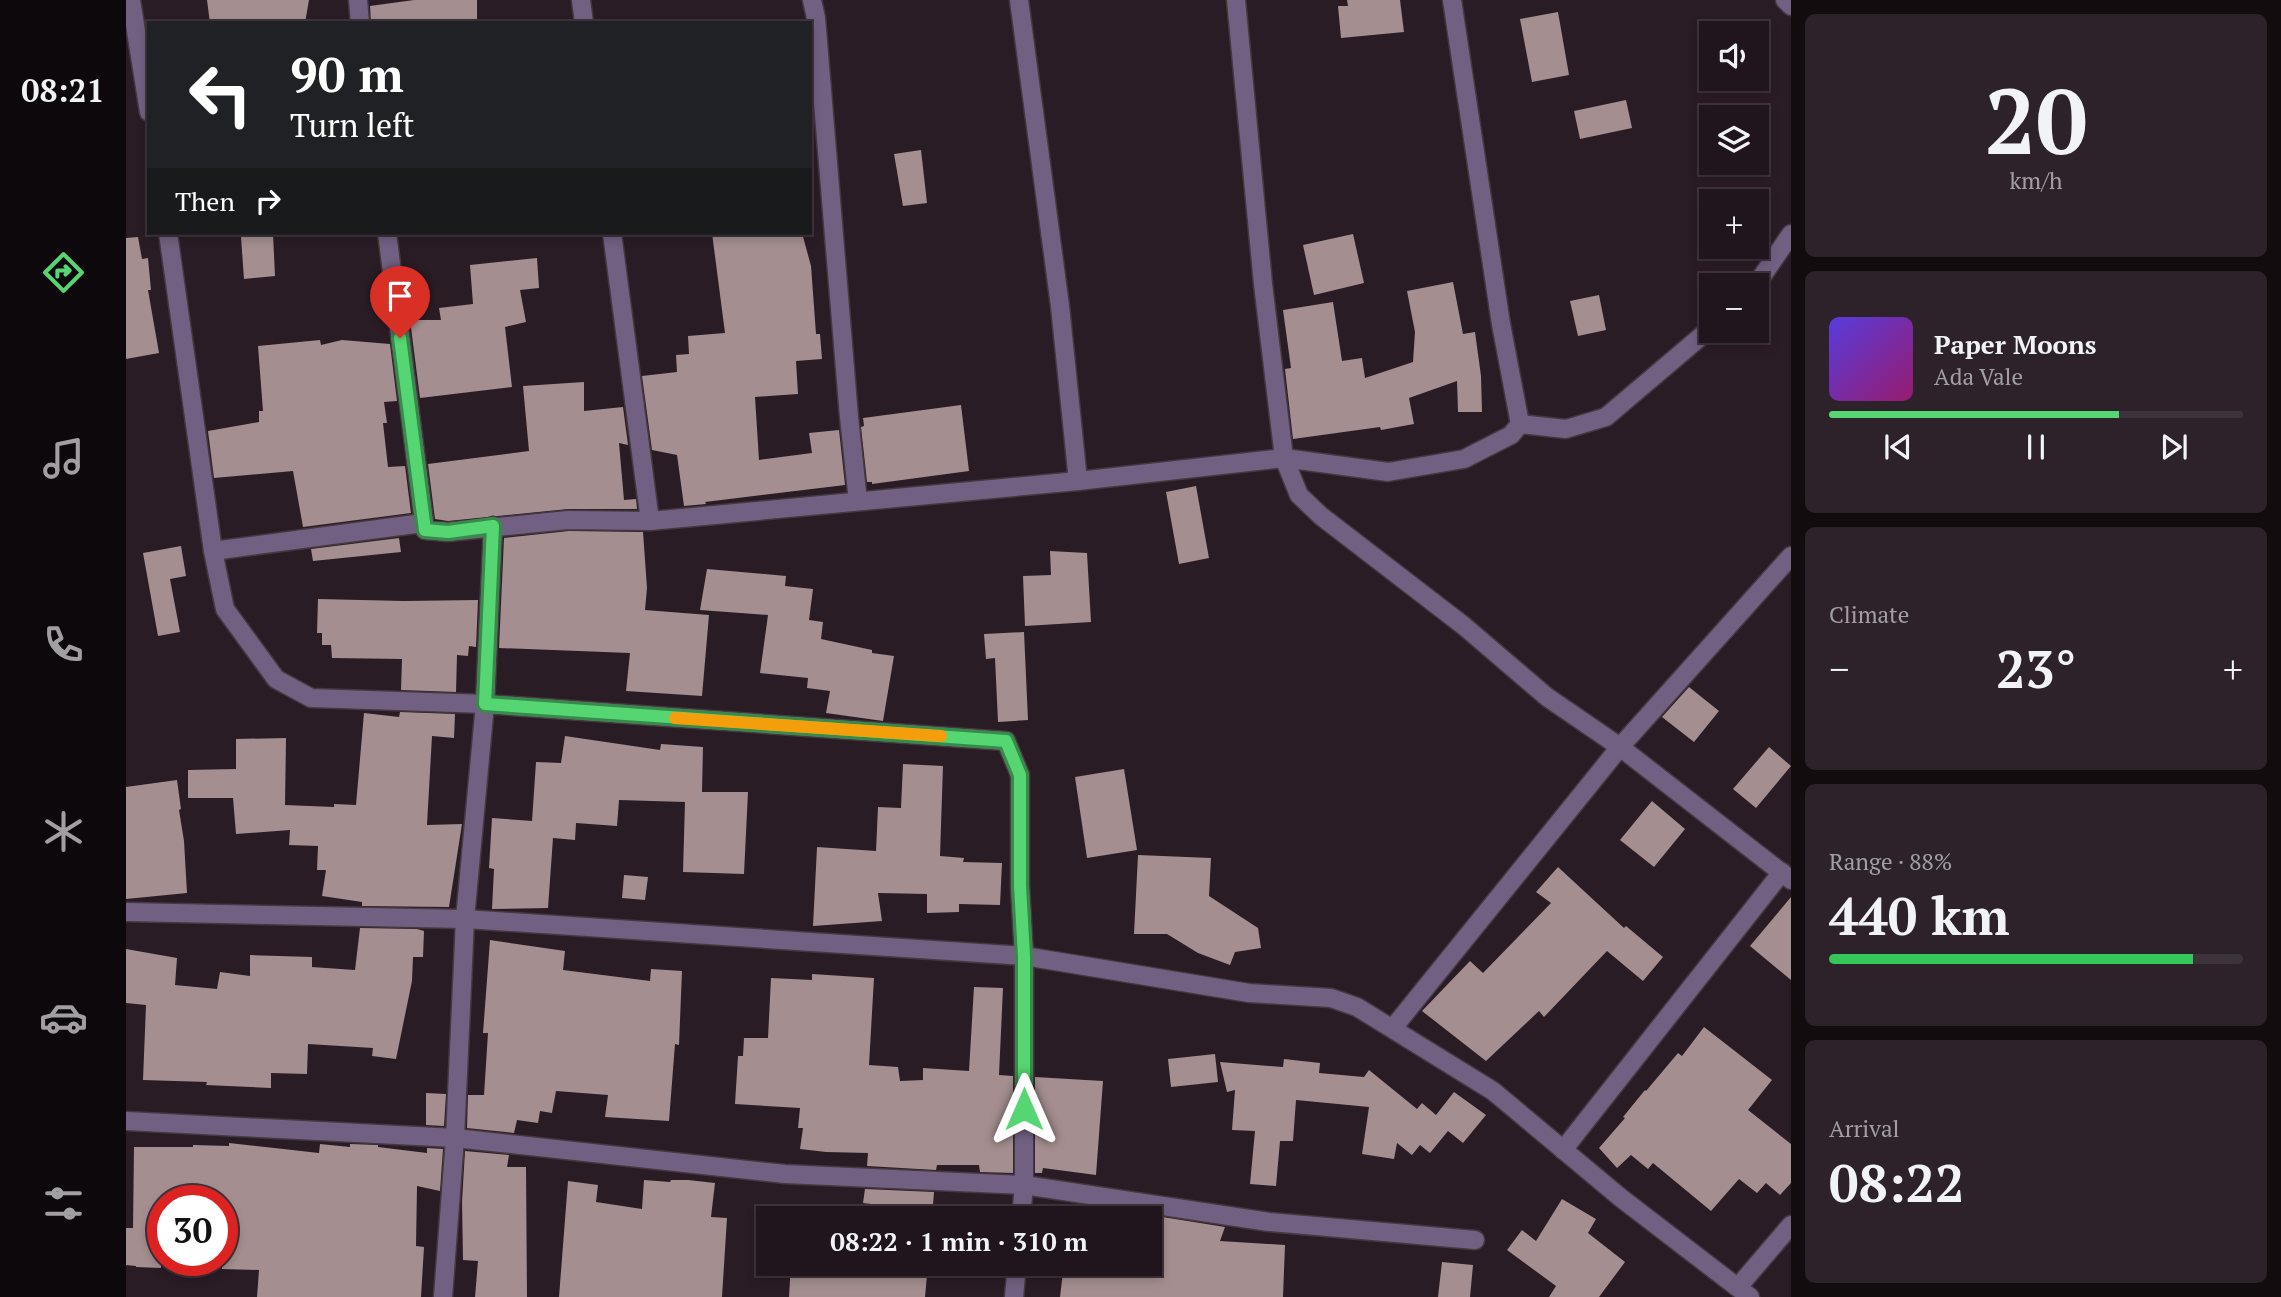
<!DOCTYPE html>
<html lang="en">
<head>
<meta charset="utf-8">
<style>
  body { margin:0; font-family:"PT Serif",serif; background:#2d2229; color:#f1f3f6; height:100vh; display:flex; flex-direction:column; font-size:26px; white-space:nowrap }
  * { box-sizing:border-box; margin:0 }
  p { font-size:23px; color:#a29fa3 }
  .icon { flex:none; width:38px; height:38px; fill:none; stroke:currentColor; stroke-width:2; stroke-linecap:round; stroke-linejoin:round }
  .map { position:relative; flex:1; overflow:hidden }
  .panel { display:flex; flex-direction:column; gap:14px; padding:14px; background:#120c0f; width:490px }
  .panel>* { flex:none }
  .banner { position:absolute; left:21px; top:21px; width:665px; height:214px; border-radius:0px; box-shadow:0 4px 10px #0003,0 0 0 2px #3d343b; background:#202124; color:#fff; overflow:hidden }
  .tools { position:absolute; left:1573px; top:21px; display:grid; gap:14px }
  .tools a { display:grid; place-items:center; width:70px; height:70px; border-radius:0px; background:#20151c; box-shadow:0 4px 10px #0003,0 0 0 2px #3d343b; font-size:35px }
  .speed { position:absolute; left:21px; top:1185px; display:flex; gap:14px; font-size:35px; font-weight:700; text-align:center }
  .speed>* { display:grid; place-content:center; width:91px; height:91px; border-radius:50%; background:#20151c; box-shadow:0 4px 10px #0003,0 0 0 2px #3d343b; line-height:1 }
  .speed .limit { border:10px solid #d22; background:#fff; color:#111 }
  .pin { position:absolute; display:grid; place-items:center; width:60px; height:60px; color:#fff; margin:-72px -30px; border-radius:50% 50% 50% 0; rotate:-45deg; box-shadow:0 0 7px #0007 }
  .pin .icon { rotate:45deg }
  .me { position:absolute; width:77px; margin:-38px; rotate:0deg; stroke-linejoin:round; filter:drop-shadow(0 0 5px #0008) }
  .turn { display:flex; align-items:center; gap:24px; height:147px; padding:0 28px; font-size:32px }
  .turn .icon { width:91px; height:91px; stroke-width:2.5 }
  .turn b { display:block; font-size:49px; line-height:60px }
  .then { display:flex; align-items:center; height:66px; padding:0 28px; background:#0003; gap:14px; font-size:26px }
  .big { font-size:52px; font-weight:800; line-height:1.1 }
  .panel .widget { flex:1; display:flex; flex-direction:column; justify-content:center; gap:10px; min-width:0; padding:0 24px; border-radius:10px; background:#2d2229 }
  .panel .dial { align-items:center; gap:0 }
  .dial b { font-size:91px; line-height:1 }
  .song { display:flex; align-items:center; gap:21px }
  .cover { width:84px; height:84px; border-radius:10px; background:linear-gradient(135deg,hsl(250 70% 55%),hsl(320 70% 35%)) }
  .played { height:7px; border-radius:4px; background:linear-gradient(90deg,#55d672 70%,#3d343b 70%) }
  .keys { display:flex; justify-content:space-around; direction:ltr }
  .heat { display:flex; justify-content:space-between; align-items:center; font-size:38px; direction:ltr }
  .charge { height:10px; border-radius:5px; background:linear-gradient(90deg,#34c759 88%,#3d343b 0) }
  .trip { position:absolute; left:630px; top:1206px; width:406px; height:70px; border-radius:0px; background:#20151c; box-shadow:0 4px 10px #0003,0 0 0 2px #3d343b; font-weight:800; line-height:70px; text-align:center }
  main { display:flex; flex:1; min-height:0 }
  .tab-bar { display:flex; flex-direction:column; width:126px; justify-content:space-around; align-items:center; background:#0d080b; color:#a29fa3 }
  .tab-bar .icon { width:49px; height:49px }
  .tab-bar .current { color:#55d672 }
  .tab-bar b { font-size:32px; color:#f1f3f6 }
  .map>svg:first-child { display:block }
  .building { fill:#a48e8f }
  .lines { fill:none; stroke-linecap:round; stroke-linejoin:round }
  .minor-casing { stroke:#453840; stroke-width:21 }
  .minor { stroke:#726082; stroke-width:18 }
  .route-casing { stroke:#378b4a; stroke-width:18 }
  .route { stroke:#55d672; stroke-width:12 }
  .slow { stroke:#f59e0b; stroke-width:12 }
</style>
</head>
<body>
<main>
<nav class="tab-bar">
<b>08:21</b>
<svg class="icon current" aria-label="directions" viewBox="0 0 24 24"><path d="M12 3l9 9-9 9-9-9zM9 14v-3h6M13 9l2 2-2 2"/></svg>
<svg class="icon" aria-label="music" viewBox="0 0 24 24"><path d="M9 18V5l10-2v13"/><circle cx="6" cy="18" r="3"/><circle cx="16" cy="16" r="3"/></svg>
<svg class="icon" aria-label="phone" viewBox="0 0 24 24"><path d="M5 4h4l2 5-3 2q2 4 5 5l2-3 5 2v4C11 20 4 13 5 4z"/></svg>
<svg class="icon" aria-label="climate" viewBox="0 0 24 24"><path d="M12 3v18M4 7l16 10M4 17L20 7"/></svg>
<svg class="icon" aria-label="car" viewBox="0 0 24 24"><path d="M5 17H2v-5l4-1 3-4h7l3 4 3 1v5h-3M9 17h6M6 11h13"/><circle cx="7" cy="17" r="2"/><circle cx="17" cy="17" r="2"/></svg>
<svg class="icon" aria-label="filters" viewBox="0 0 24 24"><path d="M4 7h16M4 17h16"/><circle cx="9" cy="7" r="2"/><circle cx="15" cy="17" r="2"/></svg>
</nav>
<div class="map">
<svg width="1665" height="1297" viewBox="0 0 1665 1297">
  <rect width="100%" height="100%" fill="#2a1c25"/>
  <!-- building -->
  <g class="building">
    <path d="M81,0H183L179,23H84Z"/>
    <path d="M288,0H351V23H245L244,6Z"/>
    <path d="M1221,0H1274L1278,32L1215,38L1212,6H1222Z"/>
    <path d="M1432,12L1443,75L1406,82L1394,19Z"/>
    <path d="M1500,100L1506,128L1454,139L1448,111Z"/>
    <path d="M795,150L801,203L777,206L768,154Z"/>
    <path d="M586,233H676L685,266L690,334H694L696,359L670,361L672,394L629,397L633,460L686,453L683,433L713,430L719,485L579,502L580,504L558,506L551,455L526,450L516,376L551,372L550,355L563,354L562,336L599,333Z"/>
    <path d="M147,234L149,276L118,279L115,237Z"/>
    <path d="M1227,234L1238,283L1188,295L1177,245Z"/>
    <path d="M12,237L16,259L22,258L25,290H22L33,353L0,359V238Z"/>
    <path d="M411,258L413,288L394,290L400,322L379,327L386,387L294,398L284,320H315L313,308L347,304L344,265Z"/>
    <path d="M1327,282L1337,334L1349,332L1355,376L1356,412H1332L1331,381L1283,398L1288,424L1255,430L1254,427L1167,439L1159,369L1165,368L1157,310L1207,302L1216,361L1236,358L1239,378L1287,362L1289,332L1281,291Z"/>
    <path d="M1473,295L1480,330L1452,336L1444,301Z"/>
    <path d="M194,340L195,345L216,340L264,344L271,401L258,402L261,423H257L262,467L279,466L285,513L177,527L167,471L88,478L82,431L133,422V411H137L132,346Z"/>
    <path d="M458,382V411L497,407L502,445L493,443L498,500L510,499L511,509H442L322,521L309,519L302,464L403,451L397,386Z"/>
    <path d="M835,405L843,471L746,484V482H741L735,427L738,426L737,418Z"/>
    <path d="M1070,486L1083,558L1053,564L1040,492Z"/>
    <path d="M443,531L517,532L521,588L519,610L583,615L576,696L500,691L504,653L373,648L378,538Z"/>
    <path d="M273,538L275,552L187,561L185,549Z"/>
    <path d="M55,546L60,576L44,579L54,632L32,636L17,553Z"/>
    <path d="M924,551L961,553L965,622L899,626L897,576L925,575Z"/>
    <path d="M581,569L660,576L659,586L687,589L683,620L697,622L695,639L746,650V653L768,656L757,721L700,713L704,691L681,688L682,678L634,673L642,615L574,610Z"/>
    <path d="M192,599L278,601L352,600L350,647L343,646L342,656L331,655L330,692L275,690L276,659L206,658L205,645H196V633H191Z"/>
    <path d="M898,632L902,720L872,722L869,658L860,659L858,634Z"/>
    <path d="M1563,687L1593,711L1568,742L1536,717Z"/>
    <path d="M274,712L329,714L328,738L306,736L301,825L336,824L323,907L236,906V902L196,896L200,870H191L192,846L163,845L164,830L110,834L107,798H62V770L110,769V739L160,738L159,805L208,807V804L230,805L238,713L273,717Z"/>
    <path d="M439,736L534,750L535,744L577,747L576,792H622L618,874L557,872L559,802L493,800L491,826L450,823L449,840L427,838L422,908L366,909L368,869L363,868L366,818L406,821L410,762L435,763Z"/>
    <path d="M1643,747L1665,766L1630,808L1607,789Z"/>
    <path d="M777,764L817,766L814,856L838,858L837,862L876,863L874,905L833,904V912L801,913V894L752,893L756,921L687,926L691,847L750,851L752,807L775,808Z"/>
    <path d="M998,769L1011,850L961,858L949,777Z"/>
    <path d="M51,780L55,809L53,810L58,841L61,893L0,899V787Z"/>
    <path d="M1526,801L1559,829L1528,867L1494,840Z"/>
    <path d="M1012,855L1085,858L1083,896L1132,928L1135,948L1109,952L1104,965L1072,953L1041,934H1008Z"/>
    <path d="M1432,867L1498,928L1500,926L1537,957L1517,981L1481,951L1418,1017L1413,1011L1360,1061L1296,1011L1344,961L1357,973L1425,903L1410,892Z"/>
    <path d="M498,875L522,877L519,900L496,898Z"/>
    <path d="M1665,897V980L1624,946Z"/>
    <path d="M234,928L291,929L298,931L297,957H287L286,981L270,1059L246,1056L247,1048L182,1044L181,1074L145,1073V1088L80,1085L81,1082L17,1080L20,1005L0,1003V949L51,958L49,985L91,989L94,972L124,976V955L186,957V967L229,970Z"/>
    <path d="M364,940L439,951L437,970L524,981L525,969L556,971L553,1045L549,1044L543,1121L479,1117L482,1095L430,1091L426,1113L414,1111L412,1123L391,1120L388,1133L341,1128L342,1095H358L362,1033H357Z"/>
    <path d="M686,974L748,978L743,1065L772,1067L774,1081L797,1080V1068L843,1071L848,987L877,988L873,1075L887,1076V1173L854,1172L853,1165H811L810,1170L741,1166L742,1153L700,1152L674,1149L677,1128H672L674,1108L609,1104L612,1056H617L618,1038H642L645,978L686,980Z"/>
    <path d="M1578,1027L1646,1080L1622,1110L1665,1144V1183L1654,1195L1640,1183L1631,1193L1613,1179L1585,1211L1527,1163L1522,1169L1505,1155L1491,1168L1473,1148L1499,1118L1497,1117L1519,1090L1520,1091L1552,1053L1556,1056Z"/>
    <path d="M1089,1054L1092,1082L1045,1087L1042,1059Z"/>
    <path d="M1158,1059L1194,1063L1193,1073L1238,1077L1243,1070L1291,1109L1296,1103L1310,1115L1328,1092L1360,1115L1337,1143L1322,1131L1304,1153L1294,1145L1286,1155L1271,1143L1268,1159L1236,1154L1243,1107L1170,1100L1167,1141H1154L1150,1186L1124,1184L1129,1131L1106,1130L1109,1090L1101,1092L1094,1062L1157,1067Z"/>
    <path d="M909,1077L977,1081L970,1175L917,1168L916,1173H909Z"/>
    <path d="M300,1093L320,1094L318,1126L300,1125Z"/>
    <path d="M103,1143L193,1153L194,1144L224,1147V1144L252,1145V1147L301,1153V1148L317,1149L314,1191L291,1186L290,1246L298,1247L295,1297H131L133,1270L96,1269V1200H36L35,1268L10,1267V1266L0,1265V1228H7L8,1147H67V1145L103,1146Z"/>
    <path d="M339,1151L383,1155L381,1167H400L401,1297H349L352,1261L337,1260L336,1202Z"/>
    <path d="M518,1180L544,1182L545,1180H562L589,1183L585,1217L601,1218L596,1297H433L442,1181L472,1185L470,1202L516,1209Z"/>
    <path d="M739,1189L808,1192L806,1218H777L778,1208L737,1203Z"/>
    <path d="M1436,1199L1470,1219L1462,1233L1499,1262L1473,1297H1423L1430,1286L1381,1250L1396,1230L1410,1241Z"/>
    <path d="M1024,1215L1099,1227L1094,1241L1159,1245L1157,1297H934L938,1264H1024Z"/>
    <path d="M1316,1262L1347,1265L1344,1297H1312Z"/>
    <path d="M665,1264H802L799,1297H663Z"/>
  </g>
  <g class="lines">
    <!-- minor casing -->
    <g class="minor-casing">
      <g id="minor">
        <path d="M5,0L23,112"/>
        <path d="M232,0L234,23"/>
        <path d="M455,0L458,23"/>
        <path d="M686,0L690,18L723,417L732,501"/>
        <path d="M893,0L934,306L952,481"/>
        <path d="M1110,0L1137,284L1158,458L1173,495L1195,516L1338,626L1421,697L1494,747L1665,880"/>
        <path d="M1659,0L1665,6"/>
        <path d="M42,233L87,551L99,609L150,679L185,698L359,704L880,741L894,775V886L898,956V1185L895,1218"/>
        <path d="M261,233L299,530L322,532L442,520L524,521L952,481L1158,458L1262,472L1338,459L1385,435L1394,424L1375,324L1326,0"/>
        <path d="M486,233L524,521"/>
        <path d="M1630,285L1665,234"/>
        <path d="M1394,424L1440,429L1480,417L1586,327"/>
        <path d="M87,551L297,523"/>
        <path d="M0,912L339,919L898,956L1123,993L1205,998L1231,1007L1367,1091L1495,1198L1624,1297"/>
        <path d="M1267,1028L1494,747L1665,556"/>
        <path d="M0,1121L329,1138L659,1174L898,1185L1143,1222L1349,1240"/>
        <path d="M1437,1150L1656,872"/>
        <path d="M1612,1287L1665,1225"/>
        <path d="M317,1297L329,1138L339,919L359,704L367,526"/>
        <path d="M888,1297L891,1264"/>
      </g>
    </g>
    <!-- minor -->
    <use href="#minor" class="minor"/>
  </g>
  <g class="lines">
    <!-- route casing -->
    <g class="route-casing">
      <path id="route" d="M274,338L299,530L322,532L367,526L359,704L880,741L894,775V886L898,956V1109"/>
    </g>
    <!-- route -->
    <use href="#route" class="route"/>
    <!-- slow -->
    <path class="slow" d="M549,718L815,736"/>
  </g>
</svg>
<div class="tools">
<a><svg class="icon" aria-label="sound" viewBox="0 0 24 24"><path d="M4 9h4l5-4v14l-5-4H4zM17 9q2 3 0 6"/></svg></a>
<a><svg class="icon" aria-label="layers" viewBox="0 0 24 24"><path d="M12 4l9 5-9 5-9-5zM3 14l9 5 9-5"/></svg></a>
<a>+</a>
<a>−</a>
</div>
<div class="speed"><div class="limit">30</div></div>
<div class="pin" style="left:274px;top:338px;background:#d93025"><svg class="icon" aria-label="arrive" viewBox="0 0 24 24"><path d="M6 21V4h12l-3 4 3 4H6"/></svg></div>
<svg class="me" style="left:898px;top:1109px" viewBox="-20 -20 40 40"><path d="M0-17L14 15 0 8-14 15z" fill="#55d672" stroke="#fff" stroke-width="4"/></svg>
<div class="trip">08:22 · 1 min · 310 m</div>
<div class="banner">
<div class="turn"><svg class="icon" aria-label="left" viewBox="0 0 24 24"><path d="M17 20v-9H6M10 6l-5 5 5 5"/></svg><div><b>90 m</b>Turn left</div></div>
<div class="then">Then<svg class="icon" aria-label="right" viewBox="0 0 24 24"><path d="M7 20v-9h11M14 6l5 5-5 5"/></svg></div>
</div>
</div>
<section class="panel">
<div class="widget dial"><b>20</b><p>km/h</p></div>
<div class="widget">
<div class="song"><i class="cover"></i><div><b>Paper Moons</b><p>Ada Vale</p></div></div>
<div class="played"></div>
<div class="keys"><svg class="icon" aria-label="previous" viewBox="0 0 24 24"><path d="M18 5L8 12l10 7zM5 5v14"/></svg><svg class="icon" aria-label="pause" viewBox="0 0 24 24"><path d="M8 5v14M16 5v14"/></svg><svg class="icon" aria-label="next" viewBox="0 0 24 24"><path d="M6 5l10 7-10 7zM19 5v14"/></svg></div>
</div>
<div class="widget"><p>Climate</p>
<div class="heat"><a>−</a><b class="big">23°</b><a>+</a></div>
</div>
<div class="widget"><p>Range · 88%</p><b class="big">440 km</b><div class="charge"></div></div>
<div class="widget"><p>Arrival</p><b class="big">08:22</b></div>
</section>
</main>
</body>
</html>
